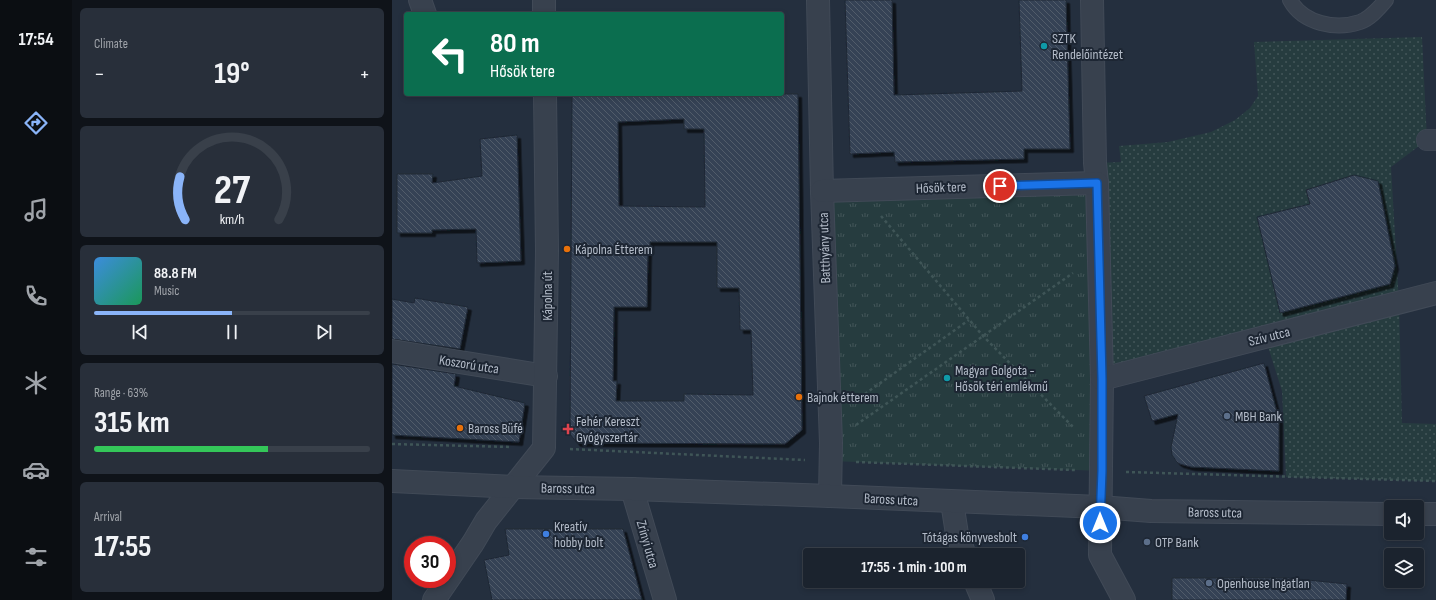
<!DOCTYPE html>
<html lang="en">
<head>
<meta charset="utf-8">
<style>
  body { margin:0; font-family:"Sofia Sans Condensed",sans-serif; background:#282f3a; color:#f1f3f6; height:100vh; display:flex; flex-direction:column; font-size:15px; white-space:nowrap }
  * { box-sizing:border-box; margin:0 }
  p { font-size:13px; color:#a0a4aa }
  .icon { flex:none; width:22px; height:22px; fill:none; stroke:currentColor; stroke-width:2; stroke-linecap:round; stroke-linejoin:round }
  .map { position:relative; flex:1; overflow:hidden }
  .sheet { display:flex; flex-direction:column; gap:8px; padding:8px; background:#0f1319; width:320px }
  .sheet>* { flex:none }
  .top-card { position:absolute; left:12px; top:12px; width:380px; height:84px; border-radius:4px; box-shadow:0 2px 6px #0003,0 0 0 1px #39404a; background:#0b6e4f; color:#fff; overflow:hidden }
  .controls { position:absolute; left:992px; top:500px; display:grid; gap:8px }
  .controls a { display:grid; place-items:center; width:40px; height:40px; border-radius:4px; background:#1b232e; box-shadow:0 2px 6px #0003,0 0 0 1px #39404a; font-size:20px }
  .speed { position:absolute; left:12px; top:536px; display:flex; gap:8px; font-size:20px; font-weight:700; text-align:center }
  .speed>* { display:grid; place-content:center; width:52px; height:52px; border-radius:50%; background:#1b232e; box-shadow:0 2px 6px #0003,0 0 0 1px #39404a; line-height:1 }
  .speed .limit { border:6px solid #d22; background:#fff; color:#111 }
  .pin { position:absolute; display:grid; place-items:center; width:34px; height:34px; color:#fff; margin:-17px; border:2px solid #fff; border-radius:50%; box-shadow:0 1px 4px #0007 }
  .me { position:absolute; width:44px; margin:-22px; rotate:0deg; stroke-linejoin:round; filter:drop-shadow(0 0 3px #0008) }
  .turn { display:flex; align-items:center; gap:14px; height:84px; padding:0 20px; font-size:18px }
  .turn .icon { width:52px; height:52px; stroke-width:2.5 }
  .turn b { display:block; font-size:28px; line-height:34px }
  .big { font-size:30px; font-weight:700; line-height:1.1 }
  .sheet .tile { flex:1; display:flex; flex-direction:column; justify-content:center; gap:6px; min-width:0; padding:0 14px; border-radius:6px; background:#282f3a }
  .sheet .dial { align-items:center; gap:0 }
  .dial svg { height:104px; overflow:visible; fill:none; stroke:#39404a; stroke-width:7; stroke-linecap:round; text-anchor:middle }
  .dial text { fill:#f1f3f6; stroke:none }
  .song { display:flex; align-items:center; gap:12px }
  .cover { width:48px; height:48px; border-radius:6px; background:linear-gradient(135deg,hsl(210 70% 55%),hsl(150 70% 35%)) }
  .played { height:4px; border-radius:2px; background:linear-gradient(90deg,#8ab4f8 50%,#39404a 50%) }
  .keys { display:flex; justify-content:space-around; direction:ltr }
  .heat { display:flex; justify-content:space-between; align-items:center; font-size:22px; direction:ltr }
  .charge { height:6px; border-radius:3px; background:linear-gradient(90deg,#34c759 63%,#39404a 0) }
  .trip { position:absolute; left:411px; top:548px; width:222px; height:40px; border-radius:4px; background:#1b232e; box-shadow:0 2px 6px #0003,0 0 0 1px #39404a; font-weight:700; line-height:40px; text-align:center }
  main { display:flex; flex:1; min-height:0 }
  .tabs { display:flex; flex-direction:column; width:72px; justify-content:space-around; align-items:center; background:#0b0e12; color:#a0a4aa }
  .tabs .icon { width:28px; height:28px }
  .tabs .selected { color:#8ab4f8 }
  .tabs b { font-size:18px; color:#f1f3f6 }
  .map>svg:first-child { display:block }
  .grass { fill:url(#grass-dots) }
  .park { fill:url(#park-tufts) }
  .building { fill:url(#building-back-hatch); stroke:#1f2835; fill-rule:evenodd; filter:url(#shadow) }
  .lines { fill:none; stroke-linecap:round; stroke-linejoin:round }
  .service-casing { stroke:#414a57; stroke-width:16 }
  .pedestrian-casing { stroke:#414a57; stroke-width:22 }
  .minor-casing { stroke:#414a57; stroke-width:24 }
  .tertiary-casing { stroke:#414a57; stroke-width:24 }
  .path { stroke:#3f5557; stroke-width:2.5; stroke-dasharray:3 3; stroke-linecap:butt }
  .service { stroke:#38414e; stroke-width:14 }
  .pedestrian { stroke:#38414e; stroke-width:21 }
  .minor { stroke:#38414e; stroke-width:22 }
  .tertiary { stroke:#38414e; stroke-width:22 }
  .route-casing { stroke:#114b97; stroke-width:10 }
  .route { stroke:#1a73e8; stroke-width:7 }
  .culture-dot { fill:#0f9aa8; stroke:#1d2633; stroke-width:1.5 }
  .food-dot { fill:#e8710a; stroke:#1d2633; stroke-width:1.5 }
  .service-dot { fill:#5c6f8a; stroke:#1d2633; stroke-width:1.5 }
  .health-dot { fill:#e0444e; stroke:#1d2633; stroke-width:1.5 }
  .shop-dot { fill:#3f7fe0; stroke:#1d2633; stroke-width:1.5 }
  .labels { text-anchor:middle; stroke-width:4; stroke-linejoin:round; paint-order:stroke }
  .poi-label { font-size:14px; fill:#b4bcc9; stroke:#1d2633; text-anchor:start }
  .street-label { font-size:14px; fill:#b4bcc9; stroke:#1d2633 }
</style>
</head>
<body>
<main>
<nav class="tabs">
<b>17:54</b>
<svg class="icon selected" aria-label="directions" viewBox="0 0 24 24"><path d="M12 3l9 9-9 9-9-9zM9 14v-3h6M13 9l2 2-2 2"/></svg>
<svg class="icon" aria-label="music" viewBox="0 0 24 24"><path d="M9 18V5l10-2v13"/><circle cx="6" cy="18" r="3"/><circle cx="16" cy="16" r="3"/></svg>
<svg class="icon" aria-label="phone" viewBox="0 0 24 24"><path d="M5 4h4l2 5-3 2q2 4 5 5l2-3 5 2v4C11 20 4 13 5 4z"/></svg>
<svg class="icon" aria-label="climate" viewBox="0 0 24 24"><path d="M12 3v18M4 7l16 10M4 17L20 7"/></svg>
<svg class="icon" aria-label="car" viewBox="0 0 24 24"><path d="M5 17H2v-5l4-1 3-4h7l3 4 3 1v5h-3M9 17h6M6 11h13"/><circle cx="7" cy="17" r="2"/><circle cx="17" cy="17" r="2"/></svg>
<svg class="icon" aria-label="filters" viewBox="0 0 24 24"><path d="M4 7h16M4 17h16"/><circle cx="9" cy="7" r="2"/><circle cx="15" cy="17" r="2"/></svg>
</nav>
<section class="sheet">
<div class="tile"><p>Climate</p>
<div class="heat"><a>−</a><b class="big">19°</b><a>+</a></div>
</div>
<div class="tile dial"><svg viewBox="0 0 100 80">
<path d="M14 69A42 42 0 1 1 86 69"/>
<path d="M14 69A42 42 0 0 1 10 36" stroke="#8ab4f8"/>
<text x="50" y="56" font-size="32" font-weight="700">27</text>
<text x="50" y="72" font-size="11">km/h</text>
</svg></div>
<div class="tile">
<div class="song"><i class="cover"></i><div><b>88.8 FM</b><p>Music</p></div></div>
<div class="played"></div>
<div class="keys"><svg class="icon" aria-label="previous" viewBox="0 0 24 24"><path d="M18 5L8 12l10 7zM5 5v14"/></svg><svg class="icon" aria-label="pause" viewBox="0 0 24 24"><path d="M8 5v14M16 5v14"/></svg><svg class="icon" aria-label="next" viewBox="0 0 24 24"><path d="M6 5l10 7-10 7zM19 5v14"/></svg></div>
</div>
<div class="tile"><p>Range · 63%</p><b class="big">315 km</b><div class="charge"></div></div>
<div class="tile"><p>Arrival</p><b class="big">17:55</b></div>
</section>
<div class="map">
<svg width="1044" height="600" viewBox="0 0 1044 600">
  <defs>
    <pattern id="grass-dots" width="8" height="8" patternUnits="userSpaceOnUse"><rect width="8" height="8" fill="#263c3f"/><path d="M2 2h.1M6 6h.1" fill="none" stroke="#435659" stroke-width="1.8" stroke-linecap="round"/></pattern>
    <pattern id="park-tufts" width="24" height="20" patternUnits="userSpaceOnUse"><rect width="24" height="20" fill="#263c3f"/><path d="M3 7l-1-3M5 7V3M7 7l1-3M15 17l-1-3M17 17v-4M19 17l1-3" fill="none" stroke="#435659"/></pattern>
    <pattern id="building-back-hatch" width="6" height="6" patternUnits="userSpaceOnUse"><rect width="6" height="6" fill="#364354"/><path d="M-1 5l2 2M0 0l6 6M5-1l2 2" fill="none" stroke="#515c6b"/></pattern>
    <filter id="shadow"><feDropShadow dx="3.5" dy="3.5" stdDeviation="0" flood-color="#0009"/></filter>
  </defs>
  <rect width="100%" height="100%" fill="#242f3e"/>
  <!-- grass -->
  <path class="grass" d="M1030,37L1035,140L999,167L1007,303L1010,423L1044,424V481L894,477L890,391L873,337L710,379L703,163L729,162L727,146L776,142L819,132L843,120L858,108L866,96L862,42Z"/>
  <!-- park -->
  <path class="park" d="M702,183L710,471L439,461L430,191Z"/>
  <!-- building -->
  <g class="building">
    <path d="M453,0H500L502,95L630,91L627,0H674L678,149H632V159L503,162L502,152L458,154Z"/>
    <path d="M212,94H406L410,430L393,444L185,443L178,434L180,96ZM292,119V129H312L313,207L227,206L226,122ZM258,242H325V288H347L348,330H359L361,395L292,394V401H224L225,381H221L222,307H255L256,251H258Z"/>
    <path d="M125,135L129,261L85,263L84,229L40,230V233H5V174H41L40,183L90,176L88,139Z"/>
    <path d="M962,175L986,181L1003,266L998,284L888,313L865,217L918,204L914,190Z"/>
    <path d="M23,298L76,307L68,349L0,339V299L22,303Z"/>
    <path d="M872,363L887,420V471L799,467L788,464L785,462L780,455L779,447L786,414L760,421L752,396Z"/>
    <path d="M0,364L64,374L62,386L133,403L127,442L0,435Z"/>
    <path d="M113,529H231L250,600H100L92,560L117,555Z"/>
    <path d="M780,578H896L955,584L954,600H780Z"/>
  </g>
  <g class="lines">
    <!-- service casing -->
    <g class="service-casing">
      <path id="service" d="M898,0C911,24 944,30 968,22C979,18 987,8 994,0"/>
    </g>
    <!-- pedestrian casing -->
    <g class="pedestrian-casing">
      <path id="pedestrian" d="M1035,140H1044"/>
    </g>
    <!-- minor casing -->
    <g class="minor-casing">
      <g id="minor">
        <path d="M28,0L33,14"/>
        <path d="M152,0V14"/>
        <path d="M426,0L430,191L439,443L438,496"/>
        <path d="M700,0L703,163L705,183L710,379L708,555L732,600"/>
        <path d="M430,191L705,183"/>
        <path d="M0,351L154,376"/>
        <path d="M710,379L1044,293"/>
        <path d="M240,489L273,600"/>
        <path d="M560,502L565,534L573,555"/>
        <path d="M583,581L591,600"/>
        <path d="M42,600L81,543L94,521L152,448L155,251L153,94"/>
      </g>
    </g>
    <!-- tertiary casing -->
    <g class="tertiary-casing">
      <g id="tertiary">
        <path d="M0,481L121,487L240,489L438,496L708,507L759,511L999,514"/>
        <path d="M1025,514H1044"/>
      </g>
    </g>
    <!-- path -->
    <g class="path">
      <path d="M489,216L591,336L682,428"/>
      <path d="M463,401L577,320"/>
      <path d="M464,425L681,273"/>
      <path d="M0,444L119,447"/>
      <path d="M178,449L413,460"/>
      <path d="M464,462L683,470"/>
      <path d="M734,472L1044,481"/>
    </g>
    <!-- service -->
    <use href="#service" class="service"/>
    <!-- pedestrian -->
    <use href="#pedestrian" class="pedestrian"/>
    <!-- minor -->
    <use href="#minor" class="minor"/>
    <!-- tertiary -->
    <use href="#tertiary" class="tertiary"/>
  </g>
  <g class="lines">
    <!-- route casing -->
    <g class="route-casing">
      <path id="route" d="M608,186L705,183L710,379V471L708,523"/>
    </g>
    <!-- route -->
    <use href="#route" class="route"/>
  </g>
  <!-- markers -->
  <g class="culture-dot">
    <circle cx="652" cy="46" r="4"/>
    <circle cx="555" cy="378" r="4"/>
  </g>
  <g class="food-dot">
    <circle cx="175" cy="249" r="4"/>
    <circle cx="407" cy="397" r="4"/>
    <circle cx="68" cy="428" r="4"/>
  </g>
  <g class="service-dot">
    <circle cx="835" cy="416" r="4"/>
    <circle cx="755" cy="542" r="4"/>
    <circle cx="817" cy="583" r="4"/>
  </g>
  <path class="health-dot" d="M174 423h4v4h4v4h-4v4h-4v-4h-4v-4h4z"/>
  <g class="shop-dot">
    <circle cx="154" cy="534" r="4"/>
    <circle cx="633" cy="537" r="4"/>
  </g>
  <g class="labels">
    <!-- poi labels -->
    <g class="poi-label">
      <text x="660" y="43">SZTK<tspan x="660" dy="16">Rendelőintézet</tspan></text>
      <text x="183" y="254">Kápolna Étterem</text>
      <text x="563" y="375">Magyar Golgota -<tspan x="563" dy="16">Hősök téri emlékmű</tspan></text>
      <text x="415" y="402">Bajnok étterem</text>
      <text x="843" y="421">MBH Bank</text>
      <text x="184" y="426">Fehér Kereszt<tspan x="184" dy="16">Gyógyszertár</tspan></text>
      <text x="76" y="433">Baross Büfé</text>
      <text x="162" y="531">Kreatív<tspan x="162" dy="16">hobby bolt</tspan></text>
      <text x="625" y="542" text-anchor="end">Tótágas könyvesbolt</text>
      <text x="763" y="547">OTP Bank</text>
      <text x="825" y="588">Openhouse Ingatlan</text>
    </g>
    <!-- street labels -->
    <g class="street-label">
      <text transform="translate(549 187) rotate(-2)" y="5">Hősök tere</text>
      <text transform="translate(432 248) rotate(-92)" y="5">Batthyány utca</text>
      <text transform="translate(155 296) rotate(-90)" y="5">Kápolna út</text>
      <text transform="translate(877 336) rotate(-14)" y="5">Szív utca</text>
      <text transform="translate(77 364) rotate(9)" y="5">Koszorú utca</text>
      <text transform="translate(176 488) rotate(1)" y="5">Baross utca</text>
      <text transform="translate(499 499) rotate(3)" y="5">Baross utca</text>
      <text transform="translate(823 512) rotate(1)" y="5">Baross utca</text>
      <text transform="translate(256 544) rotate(74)" y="5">Zrínyi utca</text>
    </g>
  </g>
</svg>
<div class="controls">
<a><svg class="icon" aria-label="sound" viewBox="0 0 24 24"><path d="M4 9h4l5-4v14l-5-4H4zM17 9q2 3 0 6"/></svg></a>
<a><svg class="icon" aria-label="layers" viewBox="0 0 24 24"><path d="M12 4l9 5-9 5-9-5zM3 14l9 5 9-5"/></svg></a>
</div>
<div class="speed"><div class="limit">30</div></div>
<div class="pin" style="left:608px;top:186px;background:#d93025"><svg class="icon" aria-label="arrive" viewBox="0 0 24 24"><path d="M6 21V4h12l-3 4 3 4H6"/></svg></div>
<svg class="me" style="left:708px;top:523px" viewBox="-20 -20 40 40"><circle r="17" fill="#1a73e8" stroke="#fff" stroke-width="3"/><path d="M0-11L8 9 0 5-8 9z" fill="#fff"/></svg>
<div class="trip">17:55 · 1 min · 100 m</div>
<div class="top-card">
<div class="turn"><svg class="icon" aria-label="left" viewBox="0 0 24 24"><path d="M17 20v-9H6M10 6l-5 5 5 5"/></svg><div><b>80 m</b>Hősök tere</div></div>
</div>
</div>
</main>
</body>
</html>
